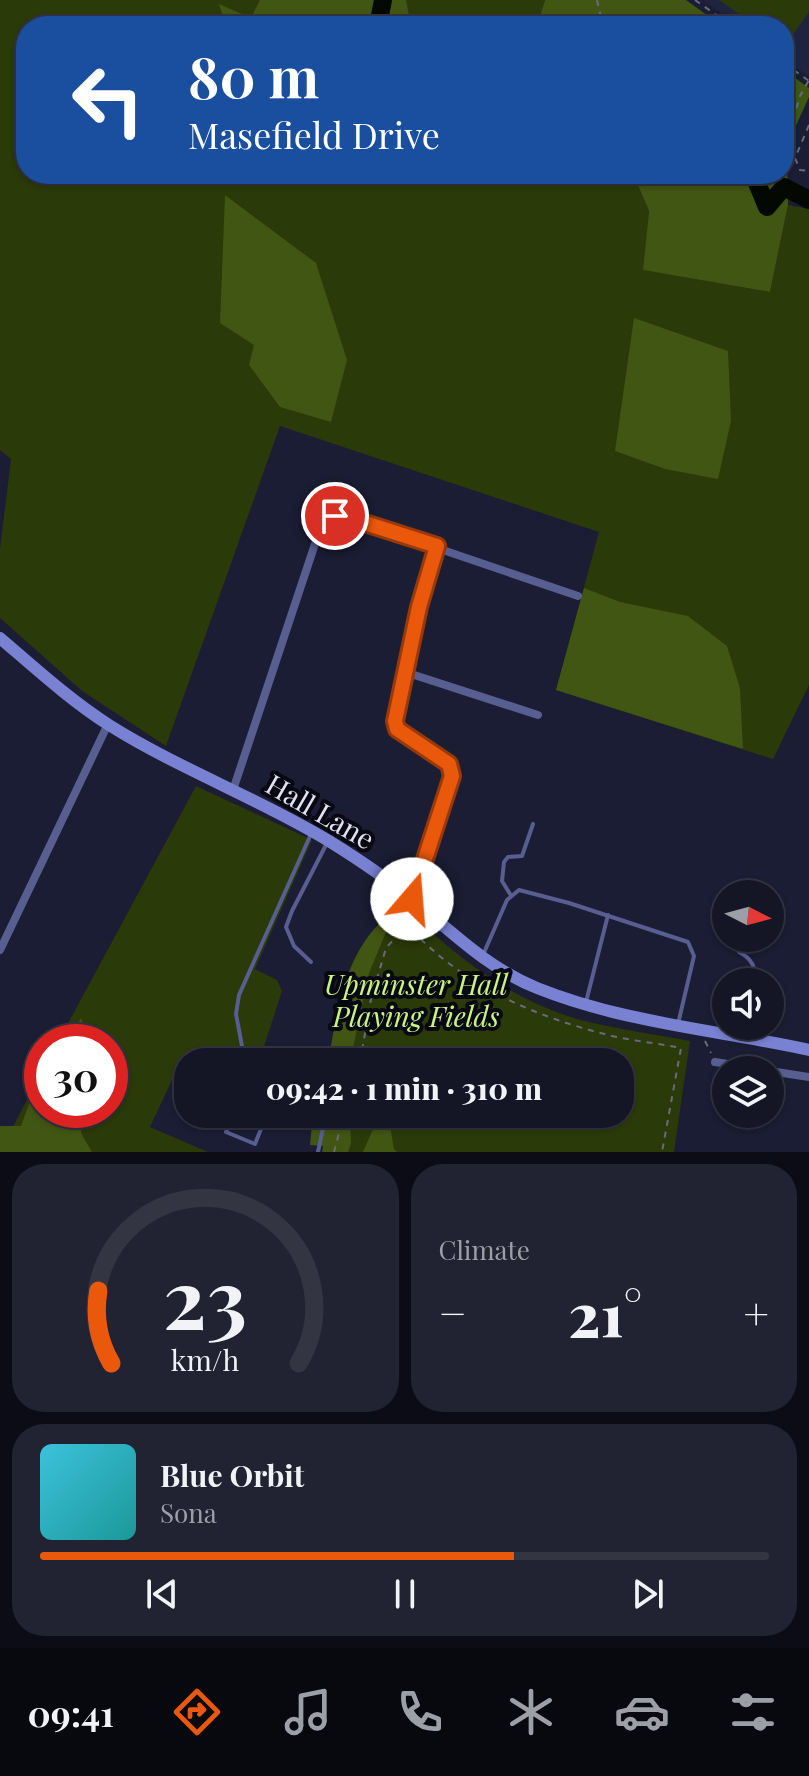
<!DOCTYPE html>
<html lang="en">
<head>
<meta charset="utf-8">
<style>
  body { margin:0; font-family:"Playfair Display",serif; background:#212332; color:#f1f3f6; height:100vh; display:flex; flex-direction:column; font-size:30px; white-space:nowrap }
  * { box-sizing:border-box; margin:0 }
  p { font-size:26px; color:#9d9fa7 }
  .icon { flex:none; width:44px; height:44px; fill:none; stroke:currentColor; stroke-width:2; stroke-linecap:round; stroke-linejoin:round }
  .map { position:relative; height:1152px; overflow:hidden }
  .side { display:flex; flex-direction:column; gap:12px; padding:12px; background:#0b0c15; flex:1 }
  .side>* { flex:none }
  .hud { position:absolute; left:16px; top:16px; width:778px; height:168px; border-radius:32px; box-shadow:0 2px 6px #0004,0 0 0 2px #333543; background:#1a4fa0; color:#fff; overflow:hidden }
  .needle { width:52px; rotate:96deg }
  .controls { position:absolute; left:712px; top:880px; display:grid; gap:16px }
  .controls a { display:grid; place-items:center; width:72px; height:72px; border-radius:50%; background:#141626; box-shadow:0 2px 6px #0004,0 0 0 2px #333543; font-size:40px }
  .speed { position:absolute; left:24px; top:1024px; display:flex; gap:16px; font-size:40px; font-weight:700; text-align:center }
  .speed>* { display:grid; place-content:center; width:104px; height:104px; border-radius:50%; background:#141626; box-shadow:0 2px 6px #0004,0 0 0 2px #333543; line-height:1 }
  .speed .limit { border:12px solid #d22; background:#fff; color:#111 }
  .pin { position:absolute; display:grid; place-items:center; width:68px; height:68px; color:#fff; margin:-34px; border:4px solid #fff; border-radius:50%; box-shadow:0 2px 8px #0007 }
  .me { position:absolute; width:88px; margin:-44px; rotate:18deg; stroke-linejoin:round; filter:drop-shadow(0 0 6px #0008) }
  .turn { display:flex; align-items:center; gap:28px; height:168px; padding:0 40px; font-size:36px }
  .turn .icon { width:104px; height:104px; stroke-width:2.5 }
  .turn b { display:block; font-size:56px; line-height:68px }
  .big { font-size:60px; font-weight:800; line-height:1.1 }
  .side .tile { flex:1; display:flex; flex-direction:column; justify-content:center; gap:12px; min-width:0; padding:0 28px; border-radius:32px; background:#212332 }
  .side .dial { align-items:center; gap:0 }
  .dial svg { height:208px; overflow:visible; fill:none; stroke:#333543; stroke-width:7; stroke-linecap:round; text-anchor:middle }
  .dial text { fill:#f1f3f6; stroke:none }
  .song { display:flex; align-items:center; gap:24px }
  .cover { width:96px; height:96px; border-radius:12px; background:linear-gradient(135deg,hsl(190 70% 55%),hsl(180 70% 35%)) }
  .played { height:8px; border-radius:4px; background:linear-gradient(90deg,#ea580c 65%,#333543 65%) }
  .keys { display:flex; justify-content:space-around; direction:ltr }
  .heat { display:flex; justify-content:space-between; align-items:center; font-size:44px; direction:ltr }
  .side .tiles { flex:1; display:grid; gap:12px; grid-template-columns:1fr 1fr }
  .tile:last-child { grid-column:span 2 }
  .trip { position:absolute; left:174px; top:1048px; width:460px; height:80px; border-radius:32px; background:#141626; box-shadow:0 2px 6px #0004,0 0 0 2px #333543; font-weight:800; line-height:80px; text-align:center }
  .tab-bar { display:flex; height:128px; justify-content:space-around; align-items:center; background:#08090f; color:#9d9fa7 }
  .tab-bar .icon { width:56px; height:56px }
  .tab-bar .current { color:#ea580c }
  .tab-bar b { font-size:36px; color:#f1f3f6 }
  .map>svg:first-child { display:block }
  .built { fill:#20233f }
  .green { fill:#2a3a08 }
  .forest { fill:#415613 }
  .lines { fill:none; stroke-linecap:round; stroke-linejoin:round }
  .river { stroke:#030900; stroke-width:18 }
  .path { stroke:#686b7e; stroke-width:2; stroke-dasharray:6 6; stroke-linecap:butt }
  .lane { stroke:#585e90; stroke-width:4 }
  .street { stroke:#585e90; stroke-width:8 }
  .secondary { stroke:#7881d2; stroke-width:12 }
  .route-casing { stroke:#983908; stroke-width:20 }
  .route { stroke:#ea580c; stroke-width:14 }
  .labels { text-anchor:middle; stroke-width:8; stroke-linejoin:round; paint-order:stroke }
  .street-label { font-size:28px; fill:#e0e2f2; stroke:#070812 }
  .park-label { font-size:28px; font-style:italic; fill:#caf482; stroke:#070812 }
</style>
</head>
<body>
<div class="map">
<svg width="809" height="1152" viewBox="0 0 809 1152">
  <rect width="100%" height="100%" fill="#1a1d33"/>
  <!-- built -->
  <path class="built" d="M703,0H809V77L784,59V26H739Z"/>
  <!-- green -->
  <g class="green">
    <path d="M0,0H545L537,26H26V174H633L649,211L644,270L770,292L788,205L809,209V685L773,759L556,690L599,532L280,426L166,746L82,691L0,618V549L11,459L0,450Z"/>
    <path d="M719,0H809V12L785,46L784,26H756Z"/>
    <path d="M196,786L312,840L255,969L277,980L282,991L259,1062H188V1070L173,1078L150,1127L208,1152H0L42,1071V1110H110V1042H58Z"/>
    <path d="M400,903C453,954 509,1000 581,1020C616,1029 654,1034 690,1041L674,1152H325L334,1114H620V1062H343L363,954Z"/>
  </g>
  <!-- forest -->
  <g class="forest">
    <path d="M260,0H406L411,26H226L219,4L251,18Z"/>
    <path d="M545,0H686L722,26H537Z"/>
    <path d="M784,70L809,88V97L787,145L788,205L770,292L643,270L649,211L633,174H784Z"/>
    <path d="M225,195L316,263L347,360L331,422L280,407L249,365L254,345L220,323Z"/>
    <path d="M634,318L728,351L731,421L718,479L665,469L615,451Z"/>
    <path d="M584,588L620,602L688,616L727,646L740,688L743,749L556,690Z"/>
    <path d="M379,924L389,925L369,973L350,1062H328C337,1015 343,960 379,924Z"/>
    <path d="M81,1018L91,1042H67Z"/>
    <path d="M42,1083V1110H76L82,1135L92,1152H0V1126H21L29,1104Z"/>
    <path d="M313,1114H350L351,1144L348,1152H322L323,1146L310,1145Z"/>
    <path d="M385,1125L390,1126L394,1149L397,1152H363L374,1127Z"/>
  </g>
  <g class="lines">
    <!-- river -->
    <g class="river">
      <path d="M378,26L383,0"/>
      <path d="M763,174L757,183L767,207L784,187L809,200"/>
    </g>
    <!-- path -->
    <g class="path">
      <path d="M597,0L603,26"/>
      <path d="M695,0L732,26"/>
      <path d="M784,63L809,81"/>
      <path d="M809,125L795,158L800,170L809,171"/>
      <path d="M784,126L792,123L800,96L809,80"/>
      <path d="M417,935L421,922"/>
      <path d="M705,1041L711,1053"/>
      <path d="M360,1062L371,999L386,948L407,925C462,985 530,1015 608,1035C632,1041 657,1043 681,1048L662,1152"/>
      <path d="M334,1152L344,1114"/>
    </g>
    <!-- lane -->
    <g class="lane">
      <path d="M510,894L502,881L504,862L508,857L522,856L533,824"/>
      <path d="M739,952C751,958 757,968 755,982"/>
      <path d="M483,955L507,900L519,890L569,903L688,942L694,956L678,1024"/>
      <path d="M311,962L294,946L286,927L292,911L327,843"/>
      <path d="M586,1002L608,915"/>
      <path d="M245,1062L236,1014L239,995L311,834"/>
      <path d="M234,1114L226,1132L255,1144L267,1114"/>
      <path d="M318,1152L326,1114"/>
    </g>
    <!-- street -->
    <g class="street">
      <path d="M405,672L538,715"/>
      <path d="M233,790L321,526L327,519L343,516L578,596"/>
      <path d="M412,899L452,776L449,764L397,729L395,721L419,607L437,546"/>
      <path d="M0,950L108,724"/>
      <path d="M715,1062L766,1070"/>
      <path d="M770,1071L809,1077"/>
    </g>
    <!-- secondary -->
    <path class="secondary" d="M0,638C35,668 70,700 109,725C179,769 258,798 329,841C358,859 388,879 414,901C453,933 489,969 537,988C624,1023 718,1030 809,1050"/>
  </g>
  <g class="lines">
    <!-- route casing -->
    <g class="route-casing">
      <path id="route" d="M335,516H343L437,546L419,607L395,721L397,729L449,764L452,776L412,899"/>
    </g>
    <!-- route -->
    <use href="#route" class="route"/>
  </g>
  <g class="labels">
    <!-- street labels -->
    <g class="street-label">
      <text transform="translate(320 812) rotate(30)" y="10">Hall Lane</text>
    </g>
    <!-- park labels -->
    <g class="park-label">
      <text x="416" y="995">Upminster Hall<tspan x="416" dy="32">Playing Fields</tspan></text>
    </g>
  </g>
</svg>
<div class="controls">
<a><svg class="needle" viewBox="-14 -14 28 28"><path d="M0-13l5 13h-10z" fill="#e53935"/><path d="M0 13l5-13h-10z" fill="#9d9fa7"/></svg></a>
<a><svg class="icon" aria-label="sound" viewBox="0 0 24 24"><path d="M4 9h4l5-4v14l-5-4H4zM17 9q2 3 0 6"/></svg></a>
<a><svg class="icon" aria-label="layers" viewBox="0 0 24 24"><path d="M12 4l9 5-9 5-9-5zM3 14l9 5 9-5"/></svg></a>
</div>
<div class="speed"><div class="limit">30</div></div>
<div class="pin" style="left:335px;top:516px;background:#d93025"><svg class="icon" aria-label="arrive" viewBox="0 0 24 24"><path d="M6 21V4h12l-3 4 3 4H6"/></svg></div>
<svg class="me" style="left:412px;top:899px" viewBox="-20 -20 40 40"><circle r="19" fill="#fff"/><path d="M0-13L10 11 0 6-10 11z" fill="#ea580c"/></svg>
<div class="trip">09:42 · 1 min · 310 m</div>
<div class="hud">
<div class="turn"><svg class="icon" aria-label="left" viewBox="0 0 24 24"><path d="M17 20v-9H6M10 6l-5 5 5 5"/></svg><div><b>80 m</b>Masefield Drive</div></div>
</div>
</div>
<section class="side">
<div class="tiles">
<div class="tile dial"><svg viewBox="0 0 100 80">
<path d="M14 69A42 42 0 1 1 86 69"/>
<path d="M14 69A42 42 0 0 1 9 41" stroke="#ea580c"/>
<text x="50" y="56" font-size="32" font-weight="700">23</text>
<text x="50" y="72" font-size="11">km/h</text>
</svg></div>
<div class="tile"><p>Climate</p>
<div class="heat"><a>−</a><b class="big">21°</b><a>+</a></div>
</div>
<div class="tile">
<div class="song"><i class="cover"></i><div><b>Blue Orbit</b><p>Sona</p></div></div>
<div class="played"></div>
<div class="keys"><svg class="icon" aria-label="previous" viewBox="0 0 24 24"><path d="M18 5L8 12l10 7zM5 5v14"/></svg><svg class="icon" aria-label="pause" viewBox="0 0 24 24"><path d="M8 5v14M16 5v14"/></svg><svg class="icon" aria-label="next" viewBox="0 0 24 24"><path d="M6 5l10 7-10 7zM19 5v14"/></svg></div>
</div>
</div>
</section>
<nav class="tab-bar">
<b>09:41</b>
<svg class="icon current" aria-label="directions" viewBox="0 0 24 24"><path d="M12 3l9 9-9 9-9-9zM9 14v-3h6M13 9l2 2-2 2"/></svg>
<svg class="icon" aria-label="music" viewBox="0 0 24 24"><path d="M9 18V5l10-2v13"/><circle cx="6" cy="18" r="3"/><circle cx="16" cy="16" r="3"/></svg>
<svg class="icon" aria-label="phone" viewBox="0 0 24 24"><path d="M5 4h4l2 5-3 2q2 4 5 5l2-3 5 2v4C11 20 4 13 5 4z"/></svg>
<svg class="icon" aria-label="climate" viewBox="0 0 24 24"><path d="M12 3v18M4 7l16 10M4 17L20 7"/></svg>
<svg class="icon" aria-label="car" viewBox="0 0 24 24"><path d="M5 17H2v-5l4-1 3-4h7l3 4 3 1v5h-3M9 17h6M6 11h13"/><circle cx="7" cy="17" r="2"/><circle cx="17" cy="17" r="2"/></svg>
<svg class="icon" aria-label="filters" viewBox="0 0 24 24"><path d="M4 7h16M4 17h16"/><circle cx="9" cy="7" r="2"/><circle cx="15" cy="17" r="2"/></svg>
</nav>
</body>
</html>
